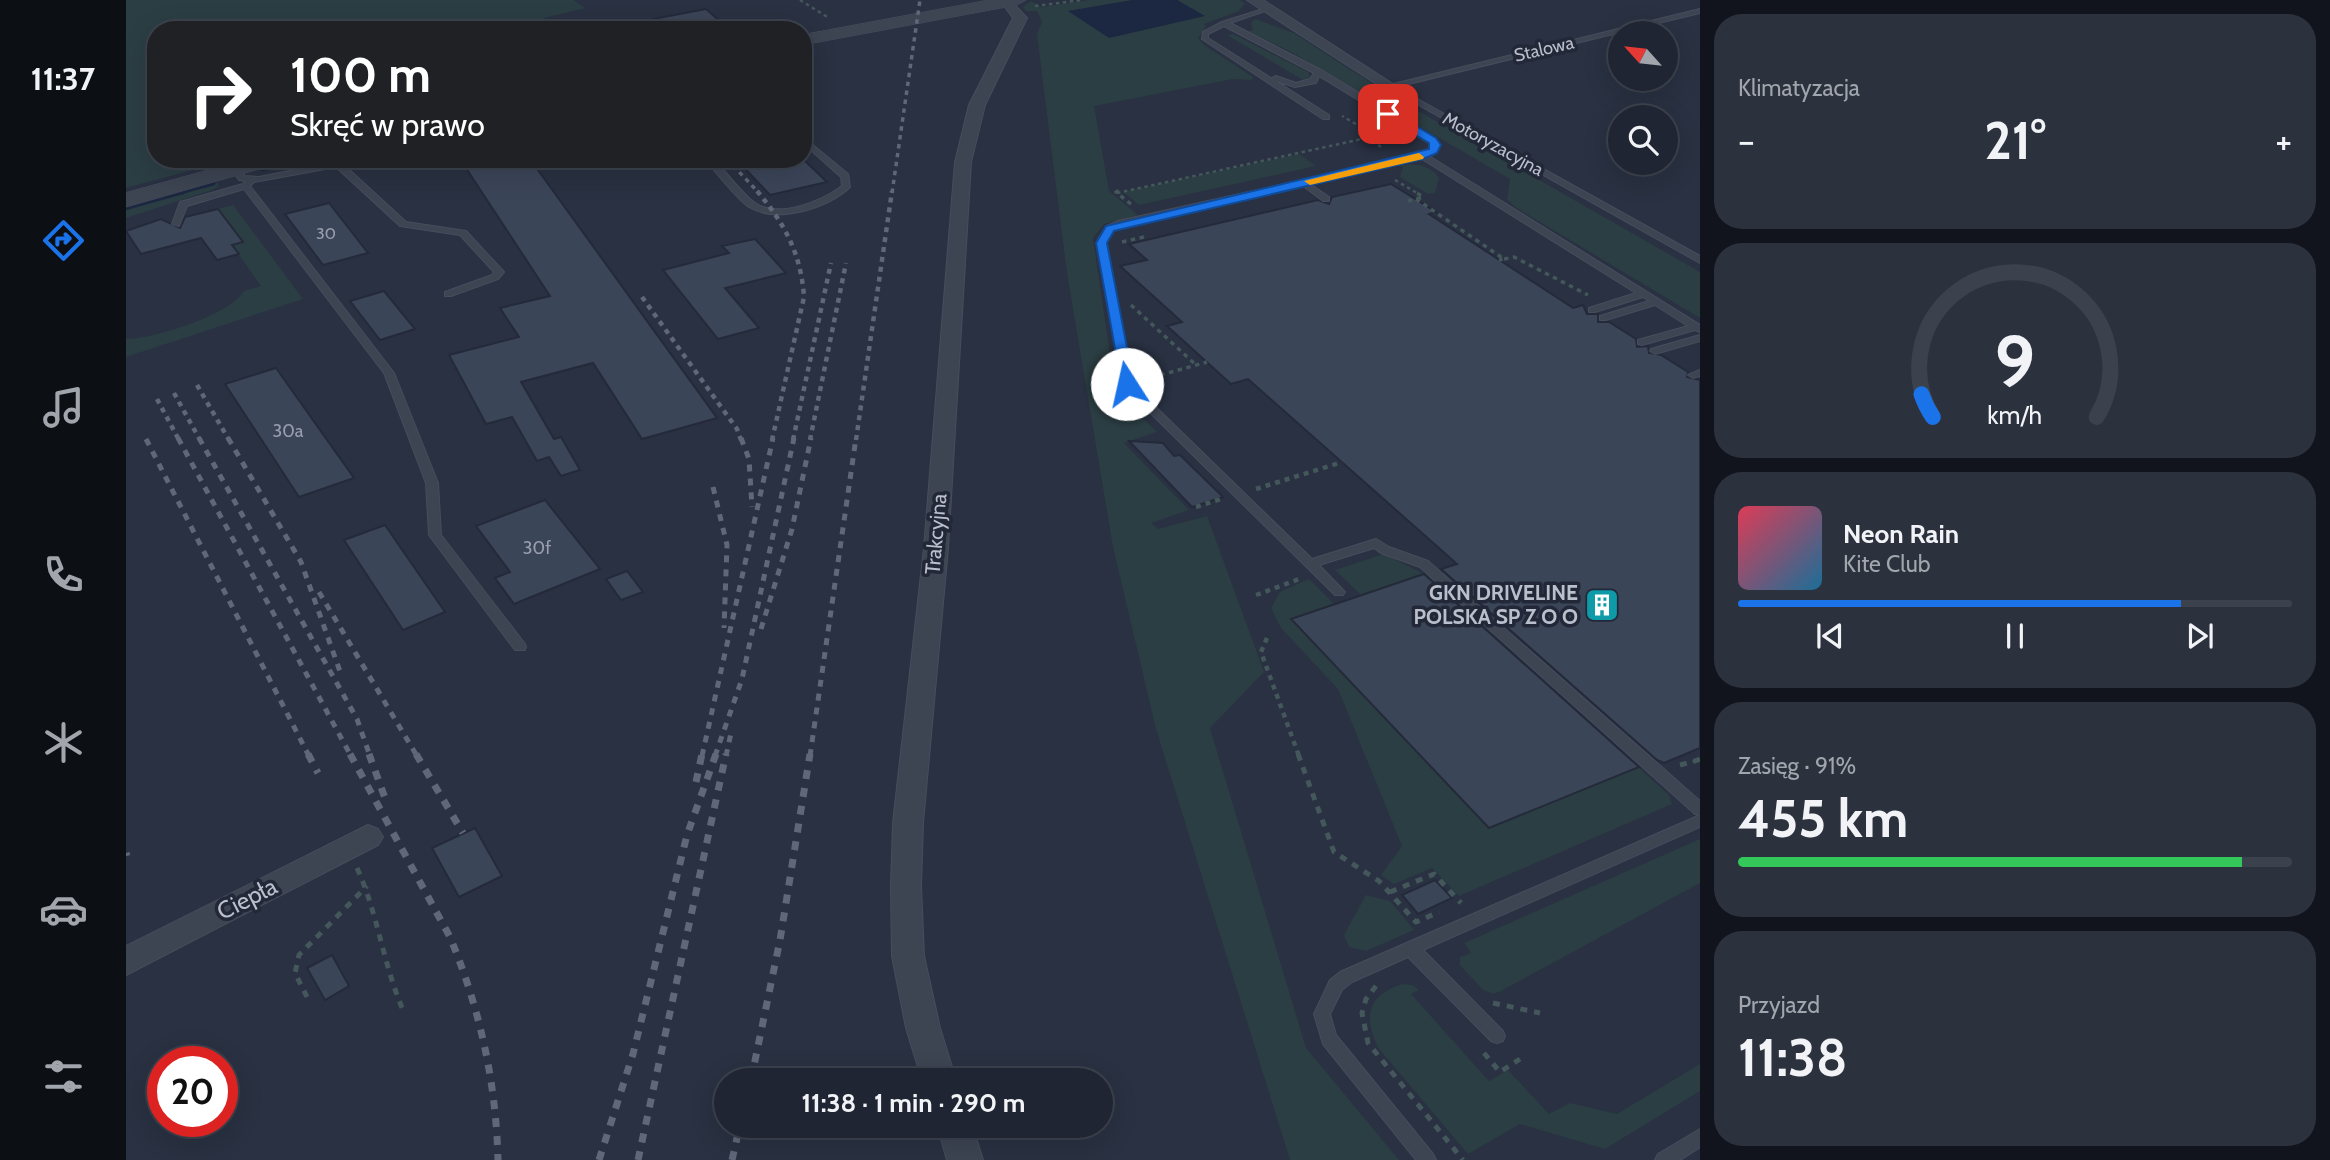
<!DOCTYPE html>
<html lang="pl">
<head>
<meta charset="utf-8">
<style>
  body { margin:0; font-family:Cabin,sans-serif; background:#2c313e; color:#f1f3f6; height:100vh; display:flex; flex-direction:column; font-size:26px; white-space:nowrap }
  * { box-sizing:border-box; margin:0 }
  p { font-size:23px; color:#a1a5ac }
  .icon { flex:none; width:38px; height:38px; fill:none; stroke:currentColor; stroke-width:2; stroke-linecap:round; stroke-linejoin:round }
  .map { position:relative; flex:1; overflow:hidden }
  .details { display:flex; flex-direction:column; gap:14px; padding:14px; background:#11141c; width:630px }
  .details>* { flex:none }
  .top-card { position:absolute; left:21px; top:21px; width:665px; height:147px; border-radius:28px; box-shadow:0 7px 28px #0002,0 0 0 2px #3c424d; background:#202124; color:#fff; overflow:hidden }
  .needle { width:46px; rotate:297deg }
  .buttons { position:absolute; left:1482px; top:21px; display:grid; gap:14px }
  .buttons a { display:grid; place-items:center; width:70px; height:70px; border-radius:50%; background:#1f2532; box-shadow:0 7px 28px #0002,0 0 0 2px #3c424d; font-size:35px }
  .speed { position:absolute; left:21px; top:1046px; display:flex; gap:14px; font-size:35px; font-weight:700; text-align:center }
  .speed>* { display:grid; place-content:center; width:91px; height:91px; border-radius:50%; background:#1f2532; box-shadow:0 7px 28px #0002,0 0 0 2px #3c424d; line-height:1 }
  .speed .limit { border:10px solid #d22; background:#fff; color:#111 }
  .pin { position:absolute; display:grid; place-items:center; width:60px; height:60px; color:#fff; margin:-30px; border-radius:14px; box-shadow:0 4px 10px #0006 }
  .me { position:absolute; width:77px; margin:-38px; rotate:350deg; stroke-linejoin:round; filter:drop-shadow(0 0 5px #0008) }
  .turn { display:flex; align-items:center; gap:24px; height:147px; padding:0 28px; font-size:32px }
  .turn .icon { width:91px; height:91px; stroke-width:2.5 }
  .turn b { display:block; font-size:49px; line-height:60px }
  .big { font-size:52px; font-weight:700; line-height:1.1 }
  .details .widget { flex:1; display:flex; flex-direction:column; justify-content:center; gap:10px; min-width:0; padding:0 24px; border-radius:28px; background:#2c313e }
  .details .dial { align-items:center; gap:0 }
  .dial svg { height:182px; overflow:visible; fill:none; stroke:#3c424d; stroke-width:7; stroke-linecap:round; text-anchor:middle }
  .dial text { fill:#f1f3f6; stroke:none }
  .song { display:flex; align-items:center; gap:21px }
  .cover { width:84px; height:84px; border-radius:10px; background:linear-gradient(135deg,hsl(350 70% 55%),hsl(200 70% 35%)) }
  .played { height:7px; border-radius:4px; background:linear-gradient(90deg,#1a73e8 80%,#3c424d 80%) }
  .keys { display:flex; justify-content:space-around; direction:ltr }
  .heat { display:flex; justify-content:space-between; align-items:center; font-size:38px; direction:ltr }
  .charge { height:10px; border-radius:5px; background:linear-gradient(90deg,#34c759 91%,#3c424d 0) }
  .trip { position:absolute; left:588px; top:1068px; width:399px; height:70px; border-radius:35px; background:#1f2532; box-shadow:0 7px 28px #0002,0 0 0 2px #3c424d; font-weight:700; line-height:70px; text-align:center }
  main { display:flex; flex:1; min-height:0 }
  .dock { display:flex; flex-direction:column; width:126px; justify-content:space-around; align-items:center; background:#0c0f14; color:#a1a5ac }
  .dock .icon { width:49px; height:49px }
  .dock .on { color:#1a73e8 }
  .dock b { font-size:32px; color:#f1f3f6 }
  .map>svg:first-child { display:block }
  .green { fill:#2b3e43 }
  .water { fill:#1c2741 }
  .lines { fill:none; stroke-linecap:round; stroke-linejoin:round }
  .stream-far1 { stroke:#1c2741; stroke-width:5 }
  .stream { stroke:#1c2741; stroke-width:6 }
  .building { fill:#3b4558; stroke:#242a3a; stroke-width:2 }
  .service-casing { stroke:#474d5c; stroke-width:2 }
  .minor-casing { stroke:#474d5c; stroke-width:2 }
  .tertiary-casing { stroke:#474d5c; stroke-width:1 }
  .path-far3 { stroke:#44575b; stroke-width:2.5; stroke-dasharray:3.5 3.5; stroke-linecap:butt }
  .path-far2 { stroke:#44575b; stroke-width:3.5; stroke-dasharray:4.5 4.5; stroke-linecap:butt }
  .path-far1 { stroke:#44575b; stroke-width:4.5; stroke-dasharray:5 5; stroke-linecap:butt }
  .path { stroke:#44575b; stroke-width:5; stroke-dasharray:7 7; stroke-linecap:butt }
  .service { fill:#3d4452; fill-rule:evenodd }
  .minor { fill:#3d4452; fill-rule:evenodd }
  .tertiary { fill:#3d4452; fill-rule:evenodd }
  .rail-far3 { stroke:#606779; stroke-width:3.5; stroke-dasharray:4.5 4.5; stroke-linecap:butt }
  .rail-far2 { stroke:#606779; stroke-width:4.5; stroke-dasharray:5 5; stroke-linecap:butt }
  .rail-far1 { stroke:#606779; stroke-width:5; stroke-dasharray:7 7; stroke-linecap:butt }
  .rail { stroke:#606779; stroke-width:7; stroke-dasharray:9 9; stroke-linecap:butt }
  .route { fill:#1a73e8; stroke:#114b97; stroke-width:2 }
  .slow { fill:#f59e0b }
  .labels { text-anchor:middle; stroke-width:7; stroke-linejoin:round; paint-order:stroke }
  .far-number-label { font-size:16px; fill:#989ead }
  .far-street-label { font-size:18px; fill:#babfcc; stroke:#222838 }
  .number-label { font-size:18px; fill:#989ead }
  .street-label { font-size:21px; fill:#babfcc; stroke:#222838 }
  .poi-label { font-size:21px; font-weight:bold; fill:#babfcc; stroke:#222838; text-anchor:end }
  .near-street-label { font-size:24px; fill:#babfcc; stroke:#222838 }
</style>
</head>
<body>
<main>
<nav class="dock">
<b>11:37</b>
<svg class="icon on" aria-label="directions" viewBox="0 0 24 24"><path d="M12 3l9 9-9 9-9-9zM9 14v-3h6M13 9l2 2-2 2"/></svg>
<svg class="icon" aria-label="music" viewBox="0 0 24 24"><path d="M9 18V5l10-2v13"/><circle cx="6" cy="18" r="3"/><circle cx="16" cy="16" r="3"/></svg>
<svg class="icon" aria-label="phone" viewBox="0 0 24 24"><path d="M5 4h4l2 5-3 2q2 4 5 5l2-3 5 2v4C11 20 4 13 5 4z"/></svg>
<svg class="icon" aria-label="climate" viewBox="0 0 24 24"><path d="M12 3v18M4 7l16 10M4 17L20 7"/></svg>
<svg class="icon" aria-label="car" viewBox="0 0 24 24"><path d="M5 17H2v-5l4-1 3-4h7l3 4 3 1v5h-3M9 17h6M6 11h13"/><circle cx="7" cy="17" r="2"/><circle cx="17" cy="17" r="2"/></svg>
<svg class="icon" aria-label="filters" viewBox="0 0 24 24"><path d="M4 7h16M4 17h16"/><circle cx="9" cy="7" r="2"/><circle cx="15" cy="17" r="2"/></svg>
</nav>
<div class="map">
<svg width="1574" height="1160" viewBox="0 0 1574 1160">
  <rect width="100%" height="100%" fill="#293142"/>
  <!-- green -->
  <g class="green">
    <path d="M0,0H448L459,8L418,18L431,30H30V159H107L0,188Z"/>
    <path d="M964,0H1007L943,11L1078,16L1051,0H1113L1119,3L1113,11L1078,24L1080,26L1072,38L1078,45L1127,77L1126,80L1107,79L968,106L983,191L1012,215L978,224L967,238L988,382L996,398L1031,432L998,443L1063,510L1025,523L1032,529L1081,516L1138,672L1084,728L1180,1048L1273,1160H1164L1030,729L987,547L941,273L911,34L916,22L911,11H900L897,7L905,1L915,7Z"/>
    <path d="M1129,19L1168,33L1254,89L1574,272V318L1389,207L1381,199L1384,179L1165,52L1125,33L1122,31L1127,30L1125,23Z"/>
    <path d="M1107,34L1182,72L1184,77L1177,80L1101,35Z"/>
    <path d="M1173,154L1190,166L1013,205L997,192Z"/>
    <path d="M1274,165C1288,163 1305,165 1313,178L1309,193L1302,194L1274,177L1277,167Z"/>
    <path d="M89,181L93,186L86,190L0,218V204Z"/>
    <path d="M107,205L177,299L0,357V339C27,339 104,315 118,291L135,286L106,245L117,241L92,209Z"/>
    <path d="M1258,554L1304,577L1431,693L1426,696L1296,575L1235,595L1209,570Z"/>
    <path d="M1183,579L1208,604L1165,619L1363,828L1506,770L1464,723L1543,795L1546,804L1333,896L1306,868L1268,884L1255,875L1276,846L1212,689L1155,628L1145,608L1154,592Z"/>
    <path d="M1574,839V883L1375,991L1368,994L1357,990L1334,965V957L1345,953L1338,943Z"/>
    <path d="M1240,895L1264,901L1288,930L1240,951L1223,947L1218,935Z"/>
    <path d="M1276,984L1287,985L1293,990L1285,994L1363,1081L1382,1070L1423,1114L1444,1103L1491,1114L1574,1064V1091L1479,1149L1394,1124L1342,1154L1253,1049C1237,1018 1240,996 1276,984Z"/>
  </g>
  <!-- water -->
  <path class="water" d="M1007,0H1051L1079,16L983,38L942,11Z"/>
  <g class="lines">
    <!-- stream-far1 -->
    <g class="stream-far1">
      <path d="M137,169L174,159"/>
      <path d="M50,193L87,183"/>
    </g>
    <!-- stream -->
    <path class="stream" d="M0,207L57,191"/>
  </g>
  <!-- building -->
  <g class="building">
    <path d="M580,9L604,30H528L527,19Z"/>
    <path d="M334,159H404L591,418L516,439L467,363L395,382L428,439L435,437L454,470L435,476L423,457L411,461L386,417L360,424L323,355L393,337L374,308L424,296Z"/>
    <path d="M610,159H677L701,182L644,195Z"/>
    <path d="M1265,184L1310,212L1303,214L1447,308L1457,305L1461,314H1472V322H1483L1510,339L1511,347L1522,346L1523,353L1535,355L1562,372L1561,377L1574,380V748L1538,763L1531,760L1315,569L1331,564L1122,379L1105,384L1041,326L1056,322L994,266L1021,260L1003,244L1192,200L1203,204L1206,197Z"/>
    <path d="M203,203L242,253L197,265L159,214Z"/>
    <path d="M92,209L117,242L106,245L113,254L91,260L75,238L15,254L0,231L35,219L54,228L59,217Z"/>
    <path d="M629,239L660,273L599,288L633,328L592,339L537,270L603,253L596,246Z"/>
    <path d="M258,291L289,329L254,340L224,301Z"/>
    <path d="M150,368L228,478L173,497L99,384Z"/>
    <path d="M1003,441L1037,443L1048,456L1054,455L1097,497L1066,507Z"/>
    <path d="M419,500L474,569L388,604L369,578L384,572L350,526Z"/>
    <path d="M259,525L319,612L277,630L218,540Z"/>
    <path d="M501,571L517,592L495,600L480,579Z"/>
    <path d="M1298,574L1513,767L1363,828L1165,619Z"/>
    <path d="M349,828L376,876L333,897L306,848Z"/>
    <path d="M1309,880L1326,898L1292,914L1276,895Z"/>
    <path d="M206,955L223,986L199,1000L181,968Z"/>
  </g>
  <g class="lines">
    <!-- service casing -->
    <g class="service-casing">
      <g id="service">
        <path d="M1140,8L1145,9L1104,23L1195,70L1307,137L1314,145L1307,155L1303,156L1574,325V332L1569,330L1516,345L1512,344V340L1562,326L1529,305L1480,320H1474V316L1523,301L1517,297L1469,312H1463V308L1510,293L1296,159L1184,184L1203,197V201H1197L1176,185L995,226L987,230L980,239L1006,384L1186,559L1250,539L1263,547L1302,561L1574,801V827L1297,950L1377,1031L1379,1036L1377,1041L1371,1043L1365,1041L1282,957L1226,982L1216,990L1204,1014L1210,1035L1307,1154L1310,1160H1290L1197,1044L1188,1014L1204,980L1214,972L1574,815L1569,814L1294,567L1255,553L1248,548L1193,565L1219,592L1217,595H1209L996,385L972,239L981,226L992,221L1294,154L1301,151L1306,145L1193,76L1190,83L1169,87L1147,80L1146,78L1150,76L1170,83L1184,79L1188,73L1098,26L1082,34V38L1203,115V119H1197L1076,39L1077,32L1096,22Z"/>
        <path d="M1574,9V13L1270,87L1574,256V263L1259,86Z"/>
        <path d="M677,137L722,174L724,187C703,208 651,224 623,207C613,201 588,170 579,159H588C598,170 618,196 629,203C653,219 696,201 716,186L715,177L677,143Z"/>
        <path d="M224,159H242L218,165L280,222L340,231L378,272L372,279L325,296H319V292L366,275L368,272L334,235L274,226L210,167L128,182L124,186L268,373L312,483L315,535L399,644L400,647L399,650H389L303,535L300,483L258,373L118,189L61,206L53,226L46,224L54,202L117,184L120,181L113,180L106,170L107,168H113L119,176L133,177Z"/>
        <path d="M1574,335V341L1529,354L1524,351L1525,349Z"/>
        <path d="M1574,370V376L1567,378L1562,375Z"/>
        <path d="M1574,1129V1147L1554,1160H1529L1532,1154Z"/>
      </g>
    </g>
    <!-- minor casing -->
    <g class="minor-casing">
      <g id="minor">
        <path d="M874,0H884L901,18L859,105L845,162L822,548L797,823L795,886L798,956L814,1028L830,1080H796L780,1028L766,956L765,886L767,823L798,548L829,162L843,105L887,18Z"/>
        <path d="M1121,0H1137L1270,86L1268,89H1258Z"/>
        <path d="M242,825L252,829L257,837L252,845L0,975V946Z"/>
        <path d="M811,1125H846L857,1160H821Z"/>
      </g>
    </g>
    <!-- tertiary casing -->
    <g class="tertiary-casing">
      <g id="tertiary">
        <path d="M863,0H900L891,5L677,45V35Z"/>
        <path d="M123,159H157L154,163L0,207V193Z"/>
      </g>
    </g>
    <!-- path-far3 -->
    <g class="path-far3">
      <path d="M674,0L703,18"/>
      <path d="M909,6L956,0"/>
      <path d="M1235,127L1246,124"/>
      <path d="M1240,138L1257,148"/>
      <path d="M1269,180L1291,193"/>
      <path d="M991,193L1240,138L1235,127L1216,116"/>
    </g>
    <!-- path-far2 -->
    <g class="path-far2">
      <path d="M993,191L990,192L1006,205"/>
      <path d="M1290,199L1378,259L1373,260"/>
      <path d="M1282,201L1297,197L1288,191"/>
      <path d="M996,242L1022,236"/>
      <path d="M1378,259L1388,257L1462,295"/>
      <path d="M1005,305L1070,365"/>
      <path d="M1017,380L1081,362"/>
    </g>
    <!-- path-far1 -->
    <g class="path-far1">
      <path d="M1130,489L1216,462"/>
      <path d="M1070,507L1095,499"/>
      <path d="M1130,595L1176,578"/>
      <path d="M1141,638L1135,652L1173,756"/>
    </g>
    <!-- path -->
    <g class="path">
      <path d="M1172,754L1208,852L1253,881L1290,922L1313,912"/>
      <path d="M1574,759L1569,761L1574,766"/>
      <path d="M1554,765L1569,761"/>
      <path d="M231,868C252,914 257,964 277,1010"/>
      <path d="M1264,892L1308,874L1335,903"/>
      <path d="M1250,986L1240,999L1236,1013L1242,1043L1337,1160"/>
      <path d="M181,997L169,973L173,955L241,886"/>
      <path d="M1367,1003L1414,1013"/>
      <path d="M1358,1053L1374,1072L1394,1059"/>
    </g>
    <!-- service -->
    <use href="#service" class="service"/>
    <!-- minor -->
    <use href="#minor" class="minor"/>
    <!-- tertiary -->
    <use href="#tertiary" class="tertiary"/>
    <!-- rail-far3 -->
    <g class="rail-far3">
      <path d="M601,159L633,193"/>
      <path d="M766,193L794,0"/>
    </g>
    <!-- rail-far2 -->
    <g class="rail-far2">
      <path d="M631,191C659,224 675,254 678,297L646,440"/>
      <path d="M516,297L611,429L615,440"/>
      <path d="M71,385L103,440"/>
      <path d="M48,393L74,440"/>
      <path d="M31,399L53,440"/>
      <path d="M667,440L705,263"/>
      <path d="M684,440L720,263"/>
      <path d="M730,440L766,191"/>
    </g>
    <!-- rail-far1 -->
    <g class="rail-far1">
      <path d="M52,438L225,756"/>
      <path d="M73,438L231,719L244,756"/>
      <path d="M102,438L175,562L216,677"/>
      <path d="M615,438L623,459L626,507"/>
      <path d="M20,439L183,756"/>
      <path d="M587,487L601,545L598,628"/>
      <path d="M193,592L291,756"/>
      <path d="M635,629L666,529L685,438"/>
      <path d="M576,756L647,438"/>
      <path d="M589,756L616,679L668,438"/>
      <path d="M600,756L605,733"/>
      <path d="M684,756L730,438"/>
    </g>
    <!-- rail -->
    <g class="rail">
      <path d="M182,754L192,773"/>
      <path d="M224,754L324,937C354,1009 370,1082 372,1160"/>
      <path d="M243,754L259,798"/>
      <path d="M290,754L337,833"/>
      <path d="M570,782L576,754"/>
      <path d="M0,853L1,856"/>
      <path d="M625,1080L654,940L684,754"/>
      <path d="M473,1160L507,1054L561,835L590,754"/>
      <path d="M512,1160L600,754"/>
      <path d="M606,1160L614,1125"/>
    </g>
  </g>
  <!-- route -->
  <path class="route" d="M1258,111H1265L1310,138L1315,145L1311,153L1297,159L988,231L981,243L1008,384L996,387L970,243L980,226L1303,149V143L1258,116Z"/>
  <!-- slow -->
  <path class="slow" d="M1293,153L1298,157L1297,159L1184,185L1178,181Z"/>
  <!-- icons -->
  <defs>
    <g id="building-square" transform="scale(1.75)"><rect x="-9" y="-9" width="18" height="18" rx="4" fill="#0f9aa8" stroke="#222838"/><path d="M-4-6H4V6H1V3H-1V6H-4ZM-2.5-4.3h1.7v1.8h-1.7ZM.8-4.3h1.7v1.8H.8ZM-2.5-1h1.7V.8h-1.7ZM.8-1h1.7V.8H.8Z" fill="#fff"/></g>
  </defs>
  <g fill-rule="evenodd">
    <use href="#building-square" x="1476" y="605"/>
  </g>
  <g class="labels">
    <!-- far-number labels -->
    <g class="far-number-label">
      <text x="200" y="239">30</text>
    </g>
    <!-- far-street labels -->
    <g class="far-street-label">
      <text transform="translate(1418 49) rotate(-13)" y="6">Stalowa</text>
      <text transform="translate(1367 144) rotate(29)" y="6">Motoryzacyjna</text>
    </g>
    <!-- number labels -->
    <g class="number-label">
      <text x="162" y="437">30a</text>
      <text x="411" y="554">30f</text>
    </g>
    <!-- street labels -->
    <g class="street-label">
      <text transform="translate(810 534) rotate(-85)" y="7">Trakcyjna</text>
    </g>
    <!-- poi labels -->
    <g class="poi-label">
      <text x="1452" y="600">GKN DRIVELINE<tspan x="1452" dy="24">POLSKA SP Z O O</tspan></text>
    </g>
    <!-- near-street labels -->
    <g class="near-street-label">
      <text transform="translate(121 899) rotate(-27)" y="8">Ciepła</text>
    </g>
  </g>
</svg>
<div class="buttons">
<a><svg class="needle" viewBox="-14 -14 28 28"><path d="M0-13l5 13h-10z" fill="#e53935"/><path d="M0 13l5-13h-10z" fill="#a1a5ac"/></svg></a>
<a><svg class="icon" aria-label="search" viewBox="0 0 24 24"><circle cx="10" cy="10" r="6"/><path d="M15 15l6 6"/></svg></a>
</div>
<div class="speed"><div class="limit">20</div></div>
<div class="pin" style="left:1262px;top:114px;background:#d93025"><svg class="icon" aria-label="arrive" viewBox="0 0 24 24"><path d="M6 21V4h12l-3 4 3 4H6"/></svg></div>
<svg class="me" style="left:1001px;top:384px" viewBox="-20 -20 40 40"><circle r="19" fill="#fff"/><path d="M0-13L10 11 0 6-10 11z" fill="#1a73e8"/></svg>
<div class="trip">11:38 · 1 min · 290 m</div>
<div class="top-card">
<div class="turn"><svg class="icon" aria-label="right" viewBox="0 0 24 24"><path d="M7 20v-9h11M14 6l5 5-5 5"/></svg><div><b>100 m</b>Skręć w prawo</div></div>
</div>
</div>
<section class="details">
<div class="widget"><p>Klimatyzacja</p>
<div class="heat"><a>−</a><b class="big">21°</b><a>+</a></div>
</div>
<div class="widget dial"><svg viewBox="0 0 100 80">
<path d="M14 69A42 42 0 1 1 86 69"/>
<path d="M14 69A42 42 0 0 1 9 59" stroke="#1a73e8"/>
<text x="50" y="56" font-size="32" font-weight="700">9</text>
<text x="50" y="72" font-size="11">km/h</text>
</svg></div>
<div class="widget">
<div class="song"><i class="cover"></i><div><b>Neon Rain</b><p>Kite Club</p></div></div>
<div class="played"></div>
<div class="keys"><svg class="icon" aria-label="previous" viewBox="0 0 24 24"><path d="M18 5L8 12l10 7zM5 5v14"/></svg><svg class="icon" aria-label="pause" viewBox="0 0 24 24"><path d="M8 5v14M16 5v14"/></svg><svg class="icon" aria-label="next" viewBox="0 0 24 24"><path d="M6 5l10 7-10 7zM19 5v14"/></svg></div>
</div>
<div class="widget"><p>Zasięg · 91%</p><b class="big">455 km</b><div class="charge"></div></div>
<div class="widget"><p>Przyjazd</p><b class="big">11:38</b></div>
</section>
</main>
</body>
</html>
